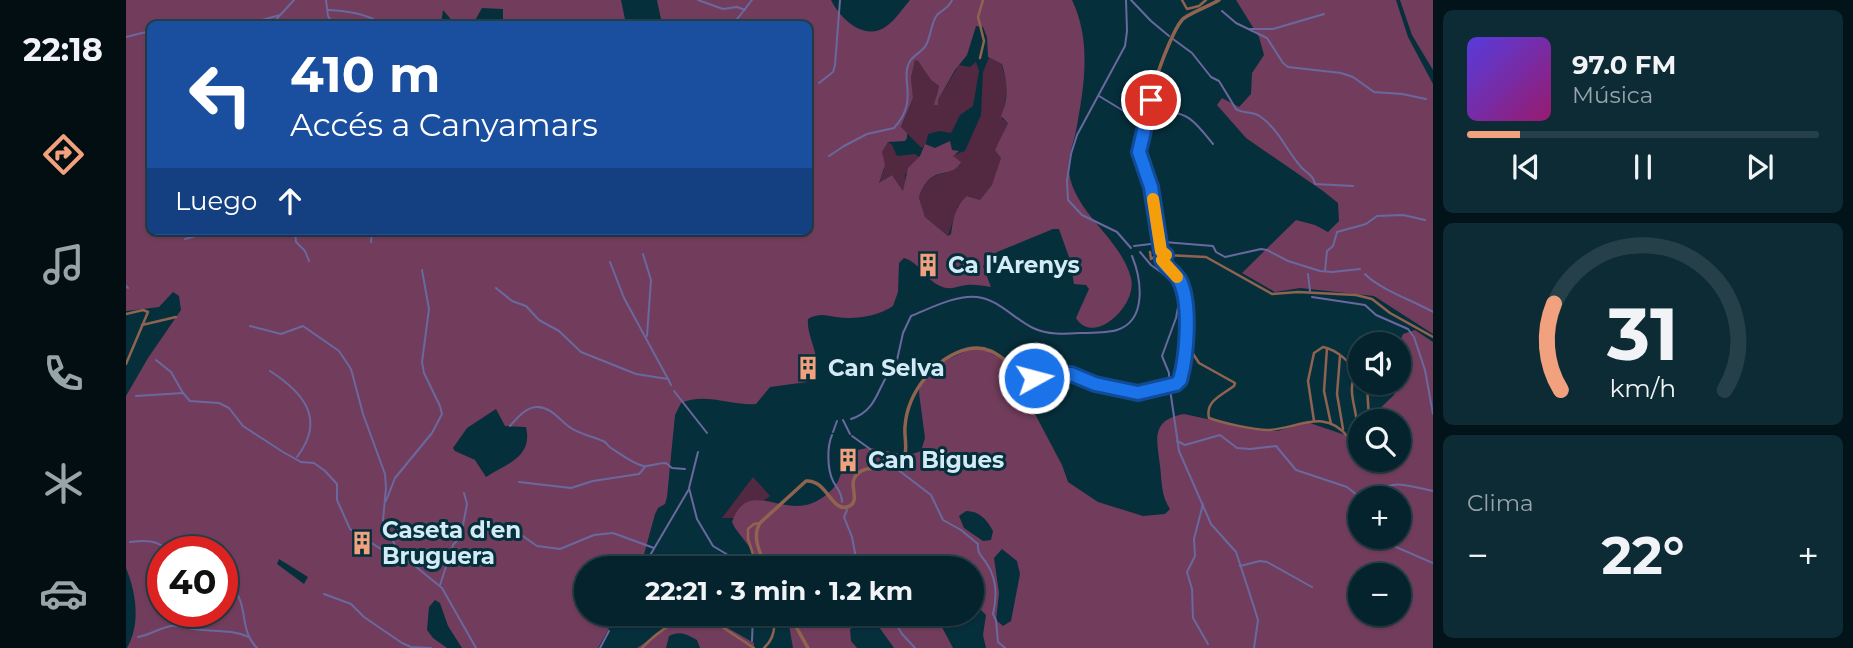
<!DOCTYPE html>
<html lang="es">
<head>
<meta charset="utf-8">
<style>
  body { margin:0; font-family:Montserrat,sans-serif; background:#0d2b35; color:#f1f3f6; height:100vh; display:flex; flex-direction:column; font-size:26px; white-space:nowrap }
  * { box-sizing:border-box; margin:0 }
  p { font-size:23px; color:#97a4aa }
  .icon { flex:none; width:38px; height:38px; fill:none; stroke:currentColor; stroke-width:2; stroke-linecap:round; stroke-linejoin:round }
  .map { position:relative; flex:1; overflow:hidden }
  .side { display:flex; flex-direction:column; gap:10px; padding:10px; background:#021319; width:420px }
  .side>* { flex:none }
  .top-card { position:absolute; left:21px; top:21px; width:665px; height:214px; border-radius:10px; box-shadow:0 2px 5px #0004,0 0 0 2px #254049; background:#1a4fa0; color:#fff; overflow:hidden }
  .fabs { position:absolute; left:1222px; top:332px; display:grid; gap:14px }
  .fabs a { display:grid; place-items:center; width:63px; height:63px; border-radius:50%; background:#04232d; box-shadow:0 2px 5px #0004,0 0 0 2px #254049; font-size:35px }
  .speed { position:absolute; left:21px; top:536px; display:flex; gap:14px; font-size:35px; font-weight:700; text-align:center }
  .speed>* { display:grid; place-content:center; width:91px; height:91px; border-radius:50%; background:#04232d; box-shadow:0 2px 5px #0004,0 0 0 2px #254049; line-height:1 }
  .speed .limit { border:10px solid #d22; background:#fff; color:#111 }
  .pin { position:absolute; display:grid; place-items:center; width:60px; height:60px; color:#fff; margin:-30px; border:4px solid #fff; border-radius:50%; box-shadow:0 2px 7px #0007 }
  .me { position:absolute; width:77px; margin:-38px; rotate:83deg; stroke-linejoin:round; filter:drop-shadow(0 0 5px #0008) }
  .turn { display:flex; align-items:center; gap:24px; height:147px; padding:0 28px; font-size:32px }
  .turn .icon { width:91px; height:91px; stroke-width:2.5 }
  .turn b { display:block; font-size:49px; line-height:60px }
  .then { display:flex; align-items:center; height:66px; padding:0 28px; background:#0003; gap:14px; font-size:26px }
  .big { font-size:52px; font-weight:700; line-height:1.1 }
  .side .card { flex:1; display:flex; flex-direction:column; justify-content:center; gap:10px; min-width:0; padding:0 24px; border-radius:10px; background:#0d2b35 }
  .side .dial { align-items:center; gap:0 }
  .dial svg { height:182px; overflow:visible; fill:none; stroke:#254049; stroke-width:7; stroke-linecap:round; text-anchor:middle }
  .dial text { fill:#f1f3f6; stroke:none }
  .song { display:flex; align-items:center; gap:21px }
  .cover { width:84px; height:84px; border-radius:10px; background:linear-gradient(135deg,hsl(250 70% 55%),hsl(320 70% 35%)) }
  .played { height:7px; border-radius:4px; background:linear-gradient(90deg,#f1a17d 15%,#254049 15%) }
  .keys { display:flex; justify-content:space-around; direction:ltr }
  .heat { display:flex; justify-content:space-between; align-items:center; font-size:38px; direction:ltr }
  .trip { position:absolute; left:448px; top:556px; width:410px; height:70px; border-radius:35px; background:#04232d; box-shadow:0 2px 5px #0004,0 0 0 2px #254049; font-weight:700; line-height:70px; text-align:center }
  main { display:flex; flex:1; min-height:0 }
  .tab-bar { display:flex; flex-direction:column; width:126px; justify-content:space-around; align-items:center; background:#020e12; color:#97a4aa }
  .tab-bar .icon { width:49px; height:49px }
  .tab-bar .selected { color:#f1a17d }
  .tab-bar b { font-size:32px; color:#f1f3f6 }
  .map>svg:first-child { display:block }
  .green { fill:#532942 }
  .forest { fill:#723d5c; fill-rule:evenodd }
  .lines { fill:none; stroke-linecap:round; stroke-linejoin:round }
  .stream { stroke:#6a689e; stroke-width:2 }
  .minor { stroke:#8f634f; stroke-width:2.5 }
  .tertiary { stroke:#8f634f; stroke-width:3.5 }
  .route-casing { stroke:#114b97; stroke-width:18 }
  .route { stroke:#1a73e8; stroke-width:12 }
  .slow { stroke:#f59e0b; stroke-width:12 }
  .labels { text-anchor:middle; stroke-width:6; stroke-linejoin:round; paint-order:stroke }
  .poi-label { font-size:23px; font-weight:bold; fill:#d2ebf6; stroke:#062f3c; text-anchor:start }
</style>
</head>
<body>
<main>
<nav class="tab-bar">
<b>22:18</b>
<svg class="icon selected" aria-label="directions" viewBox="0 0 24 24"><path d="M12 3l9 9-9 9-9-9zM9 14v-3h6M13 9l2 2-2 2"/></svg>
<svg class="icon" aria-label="music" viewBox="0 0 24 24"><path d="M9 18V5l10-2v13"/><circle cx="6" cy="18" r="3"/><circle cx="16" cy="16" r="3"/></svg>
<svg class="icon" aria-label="phone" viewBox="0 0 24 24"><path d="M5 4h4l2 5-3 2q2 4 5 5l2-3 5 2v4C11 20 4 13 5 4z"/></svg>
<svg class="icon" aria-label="climate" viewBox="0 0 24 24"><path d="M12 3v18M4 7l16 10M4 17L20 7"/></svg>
<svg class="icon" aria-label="car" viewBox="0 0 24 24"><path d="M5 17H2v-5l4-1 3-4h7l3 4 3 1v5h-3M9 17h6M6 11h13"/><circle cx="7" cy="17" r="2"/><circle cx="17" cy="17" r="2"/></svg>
</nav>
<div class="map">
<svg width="1307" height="648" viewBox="0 0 1307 648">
  <rect width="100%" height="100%" fill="#062f3c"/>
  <!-- green -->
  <g class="green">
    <path d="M863,58L875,63L882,86L876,119L882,122L870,150L875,158C872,174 866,190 854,200L842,196L832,206L822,236L799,217L793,198C803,167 815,180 834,165V161L828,158L827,155L839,151L855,115L857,72Z"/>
    <path d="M789,60L792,61L805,80L813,86L810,96L812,105V100L833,65L844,67L850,62L853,71L847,106L834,115L825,133L813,131L802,134L800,143L796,148L775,128L787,98L785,79Z"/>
    <path d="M762,142L766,145L771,156L789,154L793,157L779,175L780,187L777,191L766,175L753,183L758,170L756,152Z"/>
    <path d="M627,477L644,496L616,518H596Z"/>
  </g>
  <!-- forest -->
  <g class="forest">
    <path d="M0,0H495L500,24H377V9L356,8L347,24L342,20L340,24H329L317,10L315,24H24V231H682V24H536L531,0H705C715,20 740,43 762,25C770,19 777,8 784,0H946C966,42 958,87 950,131C947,145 941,159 943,173C950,215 994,237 1005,278C1012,305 968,347 950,318L963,289L960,285L948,284L944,260L933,229H927L871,252L857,266L865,287C858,286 848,284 841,285C831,286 825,291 814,286C799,279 794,263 778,258L773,263L772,292L767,306C752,316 729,320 710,317C699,315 692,313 682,319C680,342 702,360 681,382L644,387L630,404C605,406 579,392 555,403L549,415L541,497L539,504L532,508L529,514L514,569H460V614H491L472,648H336L322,626L314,603L309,600L303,607L301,630L307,638L321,648H1C15,624 10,592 0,568V396L22,358L55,310L53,296L47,292L33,307L0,311ZM850,26L857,27L861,37L862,57L876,64C882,84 883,97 875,116L882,123L869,150L875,158L866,185L854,200L841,196C829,206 827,220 825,234L822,236L799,217L793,198C804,162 825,181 835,162L827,156L833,151L826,150L824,141L809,148L799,144L794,156L782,168L777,191L766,175L753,183L759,165L756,152L762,142L779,141L781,138V133L775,127L787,98L785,78L789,60L792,61L805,80L813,86L808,105H812V100L829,70L841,55ZM370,409L379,426L400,427C407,458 381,463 360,477L349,460L329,451L327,448L341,428ZM37,551H96V611H37ZM153,559L182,577L178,584L151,564Z"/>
    <path d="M1110,0H1270L1282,37L1307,84V334L1248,296L1174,288L1149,292L1116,273L1170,220L1189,225L1202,232L1213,221L1212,203L1197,191L1120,138L1091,105L1096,98L1113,107L1125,94L1126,73L1138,55L1133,37Z"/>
    <path d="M1274,0H1307V70L1286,35Z"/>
    <path d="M1289,330L1307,342V648H860L857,635L860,615L851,606V588L845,585V569H640L609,528L606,522C620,481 652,512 680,505C692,503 709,490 713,479C719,466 716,455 732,450C755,443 772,461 795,451L799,438L793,393C793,369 834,352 854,347L879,361L884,367L936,465L942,482L972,502L1017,516L1039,514L1044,509C1035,496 1036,481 1034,466C1031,440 1024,420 1058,414L1137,431H1152L1181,422L1222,436L1234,428V460H1272V422H1240L1268,395L1272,383L1274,341L1277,334ZM1234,499H1272V537H1234ZM840,511C854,511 861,520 867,531L865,540L857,541L838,528L833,516ZM876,549L891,561L894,574L885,621L877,626L870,620L873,593L868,558ZM1234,576H1272V614H1234Z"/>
    <path d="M567,614L586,619L628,643V648H574L571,640C562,635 554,630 543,636L540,648H511L559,615Z"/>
    <path d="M661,614H809L827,648H768L753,627L742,621L724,629L725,641L731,648H667Z"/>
  </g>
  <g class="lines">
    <!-- stream -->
    <g class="stream">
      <path d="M200,0L202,16L207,24"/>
      <path d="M572,0L597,9L611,7L619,10"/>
      <path d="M1000,0L1001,31L999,46L951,135L945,154L941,181L942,200L956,215L991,232L1005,248"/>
      <path d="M1005,0L1025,21L1043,36"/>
      <path d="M202,10C221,11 239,13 256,24"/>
      <path d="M1096,11L1110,23L1141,38L1157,63L1162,67L1215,73L1227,77L1248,92L1276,94L1300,99"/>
      <path d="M608,23L626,0"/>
      <path d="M122,24L154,15"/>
      <path d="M146,24L168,0"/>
      <path d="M1124,29H1147L1198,14"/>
      <path d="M0,37L24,31"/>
      <path d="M1047,39L1066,53L1085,77L1093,81L1110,109C1117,114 1128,111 1135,117C1153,130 1162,153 1176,168C1182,174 1187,175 1189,184L1227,186"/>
      <path d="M693,83L707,72L709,65L714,0"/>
      <path d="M973,96L1006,116L1015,118"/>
      <path d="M1024,115L1032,113L1036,116L1038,114C1061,108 1073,127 1087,144"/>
      <path d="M703,156L718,146L741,134L768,128C794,100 773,79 784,61C788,55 796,52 800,45C805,36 805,23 811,15C817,9 823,8 826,0"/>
      <path d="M169,231L170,242L179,251L183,261"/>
      <path d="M59,239L88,231"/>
      <path d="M245,242L246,231"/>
      <path d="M1038,242L1087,246L1090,252L1099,257L1135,249L1141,250L1162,261L1194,271L1206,272L1234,269"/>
      <path d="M1008,246L1033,243"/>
      <path d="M1014,252L1025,265L1046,280L1053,302L1050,318L1036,356L1043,373V382"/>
      <path d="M517,254L525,280L521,336"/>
      <path d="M484,262L498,298L542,379"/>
      <path d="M1199,271L1201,251L1207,246L1211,232L1240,224L1251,216L1277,215L1299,220"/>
      <path d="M1182,274L1184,291"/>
      <path d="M1239,274C1253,289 1288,301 1307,312"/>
      <path d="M0,286L2,288"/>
      <path d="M370,288L386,301L400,306L413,320L433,331L455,352L510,374L542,379L545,385"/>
      <path d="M1186,297L1239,305L1250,315L1282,329L1288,337L1299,370L1307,414"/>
      <path d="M124,326L155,334L177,326L213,351L225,369L237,414L259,474L260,488L257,520L271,549L283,561"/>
      <path d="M30,360L45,372L57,393"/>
      <path d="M771,360L777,333L785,316C805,308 829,295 851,297C872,299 888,319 907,328C922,335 938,334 954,333C966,333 981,333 991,330C1022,320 1015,278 1006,256"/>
      <path d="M144,371C178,393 200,419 171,457"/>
      <path d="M1044,389L1053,451L1085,524L1110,552L1128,607L1132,620L1128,648"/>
      <path d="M548,391L581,433"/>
      <path d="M10,396L57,393L64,401L93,403L103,408L117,426L157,452L175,462L188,463L199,471L211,484V500L224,529L258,551L268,562L274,564L283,561L316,588L350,648"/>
      <path d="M725,419C754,410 751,382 770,364"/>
      <path d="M717,420L724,434"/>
      <path d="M384,426C391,418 399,408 410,407C424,406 433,419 442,426C452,434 466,436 477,441C482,443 480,445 485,448C493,453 509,465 518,466C525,466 533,463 540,463L546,468L559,469"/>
      <path d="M707,432L711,421"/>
      <path d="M706,435C701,446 701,469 707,481C711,489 716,492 716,502"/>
      <path d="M726,436L765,464"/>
      <path d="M1051,441L1059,445L1094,435L1111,448L1124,449L1150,446L1170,470L1221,487L1236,499"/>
      <path d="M572,452L563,488L571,519L587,546L612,561L619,569"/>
      <path d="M771,469L805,495L817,520L835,530L852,544C851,554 856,556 861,564C871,579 871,597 867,614L870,620L872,642L879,648"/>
      <path d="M393,482L445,488L467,481L513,474L519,467"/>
      <path d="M1235,497C1271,480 1269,483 1307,491"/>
      <path d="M260,501L269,478L306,433L316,414L314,406L298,373L296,362L303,309L296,270"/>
      <path d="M1077,504L1068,539L1069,556L1061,572L1066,589L1067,618L1082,644"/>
      <path d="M721,510L718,517L726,537L732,569"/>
      <path d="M394,534L411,546L434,549L468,535L487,533L528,548"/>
      <path d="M1247,537L1307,563"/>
      <path d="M4,542C21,540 29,540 43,550"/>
      <path d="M1114,566L1134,561L1141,562L1186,587"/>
      <path d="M516,569L563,489"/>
      <path d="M96,581C128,598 109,626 131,648"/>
      <path d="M314,585L327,545L335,536L341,504L338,493"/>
      <path d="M26,592H37"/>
      <path d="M198,594L225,604L238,617L276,643L285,647L305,648"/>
      <path d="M764,614L776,634L789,648"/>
      <path d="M486,627L492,614"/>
      <path d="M12,637C24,635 33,628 45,626C53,625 60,628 67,629C87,632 105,629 123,637"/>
      <path d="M626,641L627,614"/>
      <path d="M474,648L483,631"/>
    </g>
    <!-- minor -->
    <g class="minor">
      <path d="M1056,0L1061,9L1073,6L1080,0"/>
      <path d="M854,58L858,41L852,17L857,0"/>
      <path d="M1024,252L1025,259L1030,256"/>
      <path d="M1040,255L1080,257L1146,294L1172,292L1230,295L1246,299L1264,313L1307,337"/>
      <path d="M0,314L17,310L22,312L0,364"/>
      <path d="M16,325L50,317"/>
      <path d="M1060,343L1073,363L1109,383L1108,386C1096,395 1079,401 1083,418C1097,423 1128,430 1142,430C1172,429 1198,407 1222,437H1229C1237,416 1217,393 1231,372"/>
      <path d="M1201,348L1198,391L1205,424"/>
      <path d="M1214,356L1211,394L1217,429"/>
      <path d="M1239,383C1244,395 1240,409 1245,422"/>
      <path d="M1188,421L1182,381L1188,353L1197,347C1212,350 1224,363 1234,375"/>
      <path d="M632,569L622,539V529L628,524L634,523"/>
      <path d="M516,648C532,631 556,613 581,617L628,648"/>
      <path d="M638,648C648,639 650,627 647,614"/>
    </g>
    <!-- tertiary -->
    <g class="tertiary">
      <path d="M1036,251C1038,222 1021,185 1014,157C1008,137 1041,37 1056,20C1061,14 1084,6 1093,0"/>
      <path d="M641,569C635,555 625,537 634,523L680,481C700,479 706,512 721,507C735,503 724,487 728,479C737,458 771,478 778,458C782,449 778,437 779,427C781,393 809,357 842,349C870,342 884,370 907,378C929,385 930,373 943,374C951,375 959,381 967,384C1002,394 1015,393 1050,384L1054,380L1056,373L1061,330L1056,288L1047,271L1031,259V254L1034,251L1040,255L1036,260"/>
      <path d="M663,614L682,648"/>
    </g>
  </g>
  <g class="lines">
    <!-- route casing -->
    <g class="route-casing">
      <path id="route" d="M908,378L925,381L939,374H945L969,384L1012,393L1050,384L1054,380C1061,356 1065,304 1054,281C1049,272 1041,269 1036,260L1040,255L1035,251L1025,187L1013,152L1025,100"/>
    </g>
    <!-- route -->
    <use href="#route" class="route"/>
    <!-- slow -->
    <path class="slow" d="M1027,199L1035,251L1040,255L1036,260L1051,277"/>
  </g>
  <!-- icons -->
  <defs>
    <g id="building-bare" transform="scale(1.89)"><path d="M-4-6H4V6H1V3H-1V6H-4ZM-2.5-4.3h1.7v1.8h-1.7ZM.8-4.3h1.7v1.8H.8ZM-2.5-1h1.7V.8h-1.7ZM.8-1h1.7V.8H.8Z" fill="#f1a17d" stroke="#062f3c" stroke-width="2.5" paint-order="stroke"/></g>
  </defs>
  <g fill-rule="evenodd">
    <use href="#building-bare" x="802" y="265"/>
    <use href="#building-bare" x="682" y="368"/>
    <use href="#building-bare" x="722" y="460"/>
    <use href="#building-bare" x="236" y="543"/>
  </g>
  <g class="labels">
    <!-- poi labels -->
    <g class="poi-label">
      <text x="822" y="273">Ca l'Arenys</text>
      <text x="702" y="376">Can Selva</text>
      <text x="742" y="468">Can Bigues</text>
      <text x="256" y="538">Caseta d'en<tspan x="256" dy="26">Bruguera</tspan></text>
    </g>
  </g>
</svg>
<div class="fabs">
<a><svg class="icon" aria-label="sound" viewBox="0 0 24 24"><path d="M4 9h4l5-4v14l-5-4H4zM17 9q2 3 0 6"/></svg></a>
<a><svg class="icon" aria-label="search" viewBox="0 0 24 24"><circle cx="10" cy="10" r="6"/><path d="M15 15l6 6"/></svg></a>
<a>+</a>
<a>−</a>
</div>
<div class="speed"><div class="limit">40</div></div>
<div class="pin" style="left:1025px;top:100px;background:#d93025"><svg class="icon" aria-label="arrive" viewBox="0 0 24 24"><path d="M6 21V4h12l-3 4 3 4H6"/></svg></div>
<svg class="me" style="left:908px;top:378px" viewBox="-20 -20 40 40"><circle r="17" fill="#1a73e8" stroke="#fff" stroke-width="3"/><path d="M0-11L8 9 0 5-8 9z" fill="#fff"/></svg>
<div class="trip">22:21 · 3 min · 1.2 km</div>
<div class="top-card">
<div class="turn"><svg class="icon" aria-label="left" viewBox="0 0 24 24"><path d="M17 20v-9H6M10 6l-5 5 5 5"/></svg><div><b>410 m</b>Accés a Canyamars</div></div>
<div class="then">Luego<svg class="icon" aria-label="ahead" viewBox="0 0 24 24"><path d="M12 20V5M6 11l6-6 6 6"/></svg></div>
</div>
</div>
<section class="side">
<div class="card">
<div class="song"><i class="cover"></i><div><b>97.0 FM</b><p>Música</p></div></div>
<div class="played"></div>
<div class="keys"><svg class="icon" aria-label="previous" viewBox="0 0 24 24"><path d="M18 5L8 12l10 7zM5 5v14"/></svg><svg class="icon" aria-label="pause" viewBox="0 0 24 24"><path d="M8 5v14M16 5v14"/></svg><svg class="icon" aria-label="next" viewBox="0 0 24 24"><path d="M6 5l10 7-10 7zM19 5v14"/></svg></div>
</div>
<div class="card dial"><svg viewBox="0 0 100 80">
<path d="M14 69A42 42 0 1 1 86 69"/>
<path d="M14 69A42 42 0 0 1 11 31" stroke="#f1a17d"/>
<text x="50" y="56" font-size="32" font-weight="700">31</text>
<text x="50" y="72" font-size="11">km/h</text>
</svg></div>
<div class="card"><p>Clima</p>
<div class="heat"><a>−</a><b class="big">22°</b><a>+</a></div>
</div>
</section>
</main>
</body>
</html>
